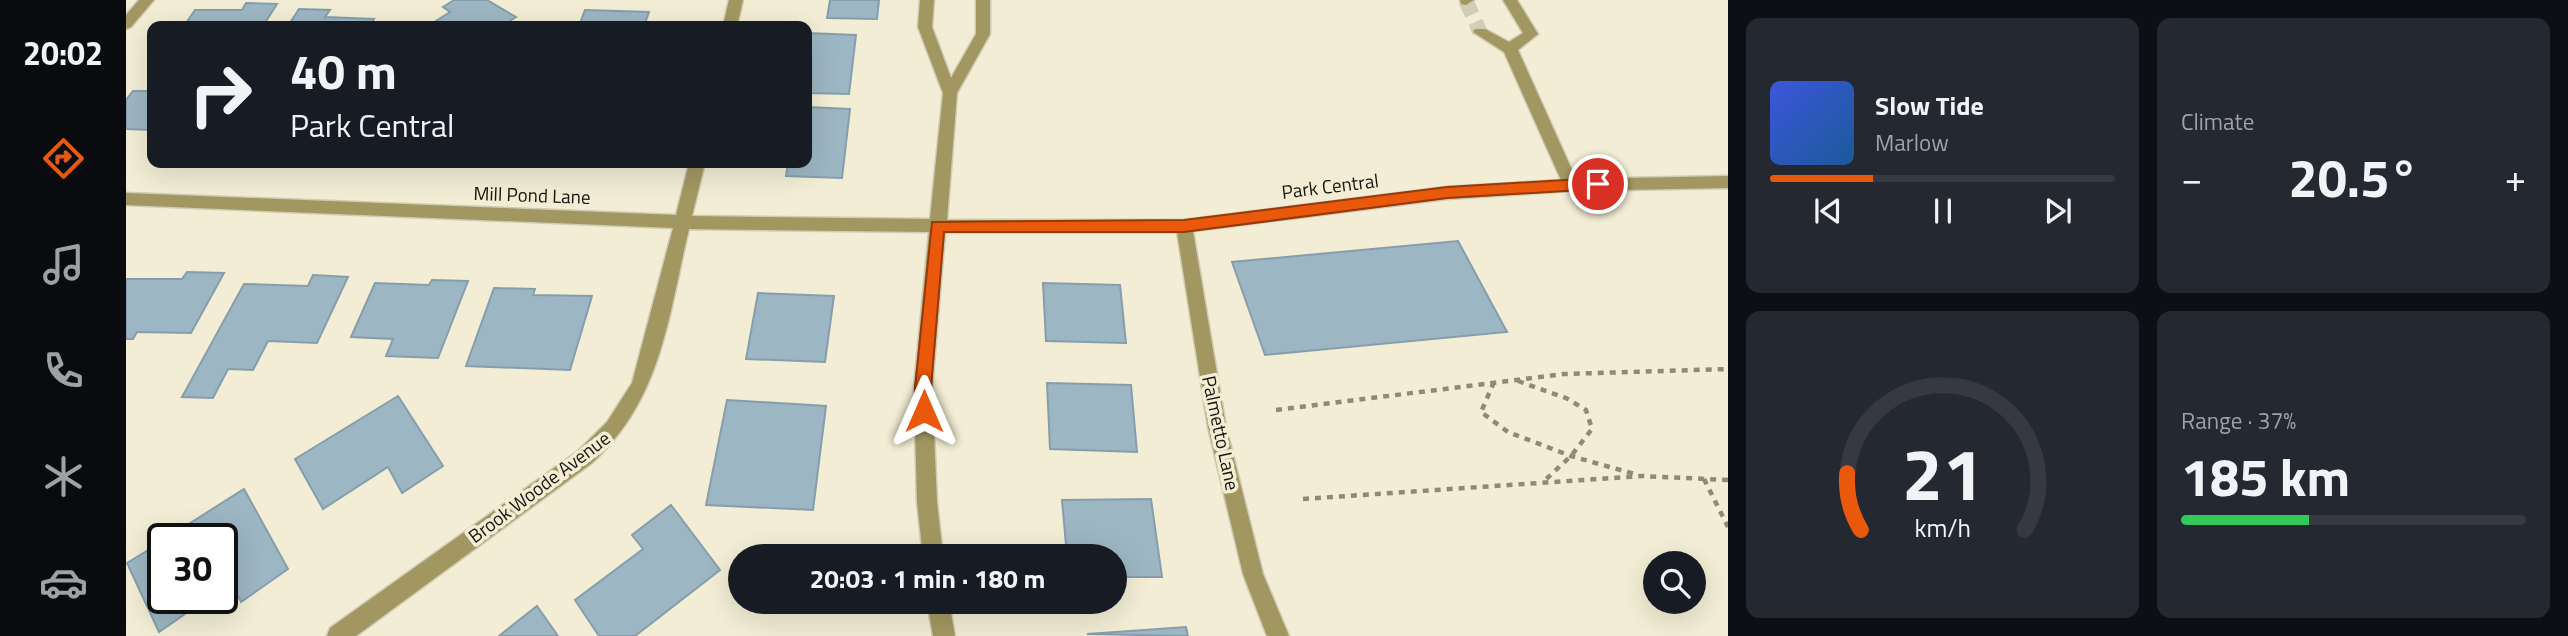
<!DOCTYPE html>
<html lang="en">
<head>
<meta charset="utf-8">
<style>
  body { margin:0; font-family:"Titillium Web",sans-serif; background:#242831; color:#f1f3f6; height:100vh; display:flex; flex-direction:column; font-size:26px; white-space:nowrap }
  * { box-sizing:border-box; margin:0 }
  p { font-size:23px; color:#9ea1a6 }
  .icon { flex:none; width:38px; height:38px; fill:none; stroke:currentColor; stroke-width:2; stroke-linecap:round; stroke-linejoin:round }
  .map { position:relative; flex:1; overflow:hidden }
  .side { display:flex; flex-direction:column; gap:18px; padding:18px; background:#0d0f14; width:840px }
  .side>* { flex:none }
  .hud { position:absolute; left:21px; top:21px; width:665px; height:147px; border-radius:14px; box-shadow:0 7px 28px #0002; background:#171b24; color:#f1f3f6; overflow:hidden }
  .fabs { position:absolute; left:1517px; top:551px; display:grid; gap:14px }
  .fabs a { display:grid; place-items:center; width:63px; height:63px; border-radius:50%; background:#171b24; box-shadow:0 7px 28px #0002; font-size:35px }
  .speed { position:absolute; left:21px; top:523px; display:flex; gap:14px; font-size:35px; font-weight:700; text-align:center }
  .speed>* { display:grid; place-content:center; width:91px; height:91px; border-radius:50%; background:#171b24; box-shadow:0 7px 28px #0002; line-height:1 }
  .speed .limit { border:4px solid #111; border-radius:10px; background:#fff; color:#111 }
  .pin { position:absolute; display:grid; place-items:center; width:60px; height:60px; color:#fff; margin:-30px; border:4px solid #fff; border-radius:50%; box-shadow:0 2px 7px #0007 }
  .me { position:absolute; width:77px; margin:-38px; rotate:0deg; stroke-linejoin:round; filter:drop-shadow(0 0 5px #0008) }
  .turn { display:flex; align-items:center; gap:24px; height:147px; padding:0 28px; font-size:32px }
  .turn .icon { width:91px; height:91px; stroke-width:2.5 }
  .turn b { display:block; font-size:49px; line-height:60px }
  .big { font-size:52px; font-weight:700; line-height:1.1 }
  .side .tile { flex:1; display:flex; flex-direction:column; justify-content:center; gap:10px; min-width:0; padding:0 24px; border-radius:14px; background:#242831 }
  .side .dial { align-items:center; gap:0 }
  .dial svg { height:182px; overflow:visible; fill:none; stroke:#363941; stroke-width:7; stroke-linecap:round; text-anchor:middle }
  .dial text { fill:#f1f3f6; stroke:none }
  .song { display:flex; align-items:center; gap:21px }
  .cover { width:84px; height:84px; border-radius:10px; background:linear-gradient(135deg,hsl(230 70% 55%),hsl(210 70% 35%)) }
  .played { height:7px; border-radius:4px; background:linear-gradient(90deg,#ea580c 30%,#363941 30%) }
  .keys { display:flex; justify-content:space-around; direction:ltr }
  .heat { display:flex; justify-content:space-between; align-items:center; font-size:38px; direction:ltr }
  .charge { height:10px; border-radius:5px; background:linear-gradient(90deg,#34c759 37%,#363941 0) }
  .side .tiles { flex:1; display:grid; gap:18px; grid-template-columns:repeat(2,1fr) }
  .trip { position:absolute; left:602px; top:544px; width:399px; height:70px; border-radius:35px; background:#171b24; box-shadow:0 7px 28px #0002; font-weight:700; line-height:70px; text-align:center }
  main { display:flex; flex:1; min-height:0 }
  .tabs { display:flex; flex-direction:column; width:126px; justify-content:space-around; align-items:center; background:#090b0e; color:#9ea1a6 }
  .tabs .icon { width:49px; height:49px }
  .tabs .active { color:#ea580c }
  .tabs b { font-size:32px; color:#f1f3f6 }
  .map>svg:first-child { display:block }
  .building { fill:#9db6c3; stroke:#869eab; stroke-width:2 }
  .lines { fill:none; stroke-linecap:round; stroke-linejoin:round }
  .minor-tunnel { stroke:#d1cdb6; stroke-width:15; stroke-dasharray:15 8; stroke-linecap:butt }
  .minor-casing { stroke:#cfcbb4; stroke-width:3 }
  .path { stroke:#8e8a79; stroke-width:4.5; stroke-dasharray:6 6; stroke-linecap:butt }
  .minor { fill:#a39761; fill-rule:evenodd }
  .route { fill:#ea580c; stroke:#983908; stroke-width:2 }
  .labels { text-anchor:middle; stroke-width:7; stroke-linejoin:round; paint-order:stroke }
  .street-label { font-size:19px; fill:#18160e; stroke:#f2edd4 }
</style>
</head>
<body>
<main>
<nav class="tabs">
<b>20:02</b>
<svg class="icon active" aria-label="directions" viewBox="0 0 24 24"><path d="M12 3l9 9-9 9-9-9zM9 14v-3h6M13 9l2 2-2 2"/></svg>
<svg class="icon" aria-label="music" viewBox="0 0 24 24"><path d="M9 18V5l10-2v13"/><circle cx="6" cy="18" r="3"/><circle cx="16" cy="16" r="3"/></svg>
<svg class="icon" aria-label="phone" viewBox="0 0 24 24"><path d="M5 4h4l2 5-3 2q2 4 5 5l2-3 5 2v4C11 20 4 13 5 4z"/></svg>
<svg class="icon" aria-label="climate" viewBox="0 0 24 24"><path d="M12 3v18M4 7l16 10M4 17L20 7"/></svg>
<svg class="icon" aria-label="car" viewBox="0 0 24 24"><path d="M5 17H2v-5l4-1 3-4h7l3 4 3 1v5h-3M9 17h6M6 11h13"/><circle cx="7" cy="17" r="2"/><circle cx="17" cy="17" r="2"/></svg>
</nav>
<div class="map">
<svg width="1602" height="636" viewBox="0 0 1602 636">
  <rect width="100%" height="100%" fill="#f2edd4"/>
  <!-- building -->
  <g class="building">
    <path d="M328,0H361L390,17L376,26H302L324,12L317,7Z"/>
    <path d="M704,0H753L751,19L701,18Z"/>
    <path d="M120,3L151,4L137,26H58L69,10H116Z"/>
    <path d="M173,9L204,10L199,17L248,19L244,26H162Z"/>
    <path d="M459,10L523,12L518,26H453Z"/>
    <path d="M681,33L730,35L723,94L681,93Z"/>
    <path d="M7,91H26V130L0,129V100Z"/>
    <path d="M681,107L724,109L716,178L660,176L662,163H681Z"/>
    <path d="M1332,241L1381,332L1139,355L1106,262Z"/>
    <path d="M61,272L98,273L65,333L11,332L7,339H0V279H56Z"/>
    <path d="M187,275L222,277L191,343L142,341L127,370L102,369L87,398L56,397L118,284L182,286Z"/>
    <path d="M306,280L342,281L312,358L260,356L267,339L225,337L249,283L303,285Z"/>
    <path d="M917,283L994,285L1000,343L920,341Z"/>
    <path d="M368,288L409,289L407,295L466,296L444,370L340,366Z"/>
    <path d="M632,293L708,296L699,362L620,359Z"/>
    <path d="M921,383L1005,385L1011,452L924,449Z"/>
    <path d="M272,396L317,466L276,493L262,467L197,509L169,459Z"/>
    <path d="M601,400L700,406L687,510L580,505Z"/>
    <path d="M118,489L162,569L115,602L106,583L96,589V539H39Z"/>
    <path d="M1025,499L1036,577H989V556H941L936,500Z"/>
    <path d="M545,505L594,570L509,636H473L449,600L517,549L506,535Z"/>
    <path d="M37,541V598H82L33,632L1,563Z"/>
    <path d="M411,606L432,636H373Z"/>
    <path d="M1060,627L1062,636L961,634Z"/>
  </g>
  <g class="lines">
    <!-- minor-tunnel -->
    <path class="minor-tunnel" d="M1340,1L1354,32"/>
    <!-- minor casing -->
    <g class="minor-casing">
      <g id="minor">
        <path d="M13,0H28L5,27L0,29V15Z"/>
        <path d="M603,0H617L611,26H597Z"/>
        <path d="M794,0H808L806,27L825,78L850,34V0H864V34L831,93L821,220H1058L1321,187L1435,180L1378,52L1347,32L1349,29H1359L1383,42L1397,33L1377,0H1391L1412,34L1392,50L1450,179L1602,176V188L1445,191L1321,199L1067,231L1100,427L1137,574L1163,636H1141L1117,574L1082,427L1051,232H819L806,388L811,502L817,556H797L791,502L788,388L803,232L563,229C542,317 536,399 466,463L230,636H201L204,628L452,451L481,422L506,383L547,228L0,205V193L550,215L563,163H579L566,216L804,219L817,93L792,27Z"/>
        <path d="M1334,0H1348L1340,5L1335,4Z"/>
        <path d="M801,602H823L829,636H807Z"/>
      </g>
    </g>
    <!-- path -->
    <g class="path">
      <path d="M1392,381L1440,398L1460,410L1466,429L1445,456L1417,482"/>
      <path d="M1368,382L1355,412L1382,432L1445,456L1512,475"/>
      <path d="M1150,410L1438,374L1602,369"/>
      <path d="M1578,479L1602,527"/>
      <path d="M1177,499L1516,476L1602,480"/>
    </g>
    <!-- minor -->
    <use href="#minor" class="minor"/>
  </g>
  <!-- route -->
  <path class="route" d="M1472,178L1479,184L1472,189L1321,198L1058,232H818L805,388L806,411L804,416L798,418L792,416L789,388L806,222L1058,220L1321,187Z"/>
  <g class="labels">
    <!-- street labels -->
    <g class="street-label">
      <text transform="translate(1204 186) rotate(-7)" y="7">Park Central</text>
      <text transform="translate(406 195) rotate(2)" y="7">Mill Pond Lane</text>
      <text transform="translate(1095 433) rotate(78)" y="7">Palmetto Lane</text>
      <text transform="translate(413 487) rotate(-37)" y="7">Brook Woode Avenue</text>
    </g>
  </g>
</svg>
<div class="fabs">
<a><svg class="icon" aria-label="search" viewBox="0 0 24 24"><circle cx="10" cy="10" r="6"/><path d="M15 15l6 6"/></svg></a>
</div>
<div class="speed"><div class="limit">30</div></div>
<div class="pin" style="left:1472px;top:184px;background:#d93025"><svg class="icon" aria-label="arrive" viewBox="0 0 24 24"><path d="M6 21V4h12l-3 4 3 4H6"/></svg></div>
<svg class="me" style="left:798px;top:411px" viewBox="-20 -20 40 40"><path d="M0-17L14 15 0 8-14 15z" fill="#ea580c" stroke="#fff" stroke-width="4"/></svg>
<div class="trip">20:03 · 1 min · 180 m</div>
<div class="hud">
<div class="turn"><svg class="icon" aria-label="right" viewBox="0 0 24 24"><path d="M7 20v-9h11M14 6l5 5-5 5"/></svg><div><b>40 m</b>Park Central</div></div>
</div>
</div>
<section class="side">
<div class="tiles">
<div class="tile">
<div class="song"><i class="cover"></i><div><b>Slow Tide</b><p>Marlow</p></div></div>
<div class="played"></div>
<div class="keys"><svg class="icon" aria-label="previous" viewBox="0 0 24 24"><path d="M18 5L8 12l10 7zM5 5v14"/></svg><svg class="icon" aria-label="pause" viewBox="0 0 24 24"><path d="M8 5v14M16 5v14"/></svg><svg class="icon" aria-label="next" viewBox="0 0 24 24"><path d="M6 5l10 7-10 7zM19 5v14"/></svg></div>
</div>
<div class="tile"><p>Climate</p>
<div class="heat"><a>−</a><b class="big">20.5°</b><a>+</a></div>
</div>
<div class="tile dial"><svg viewBox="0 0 100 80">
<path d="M14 69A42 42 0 1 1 86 69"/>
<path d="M14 69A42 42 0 0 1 8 44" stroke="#ea580c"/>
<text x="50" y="56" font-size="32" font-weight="700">21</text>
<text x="50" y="72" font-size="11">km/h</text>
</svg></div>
<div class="tile"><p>Range · 37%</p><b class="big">185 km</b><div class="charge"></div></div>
</div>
</section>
</main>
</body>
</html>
